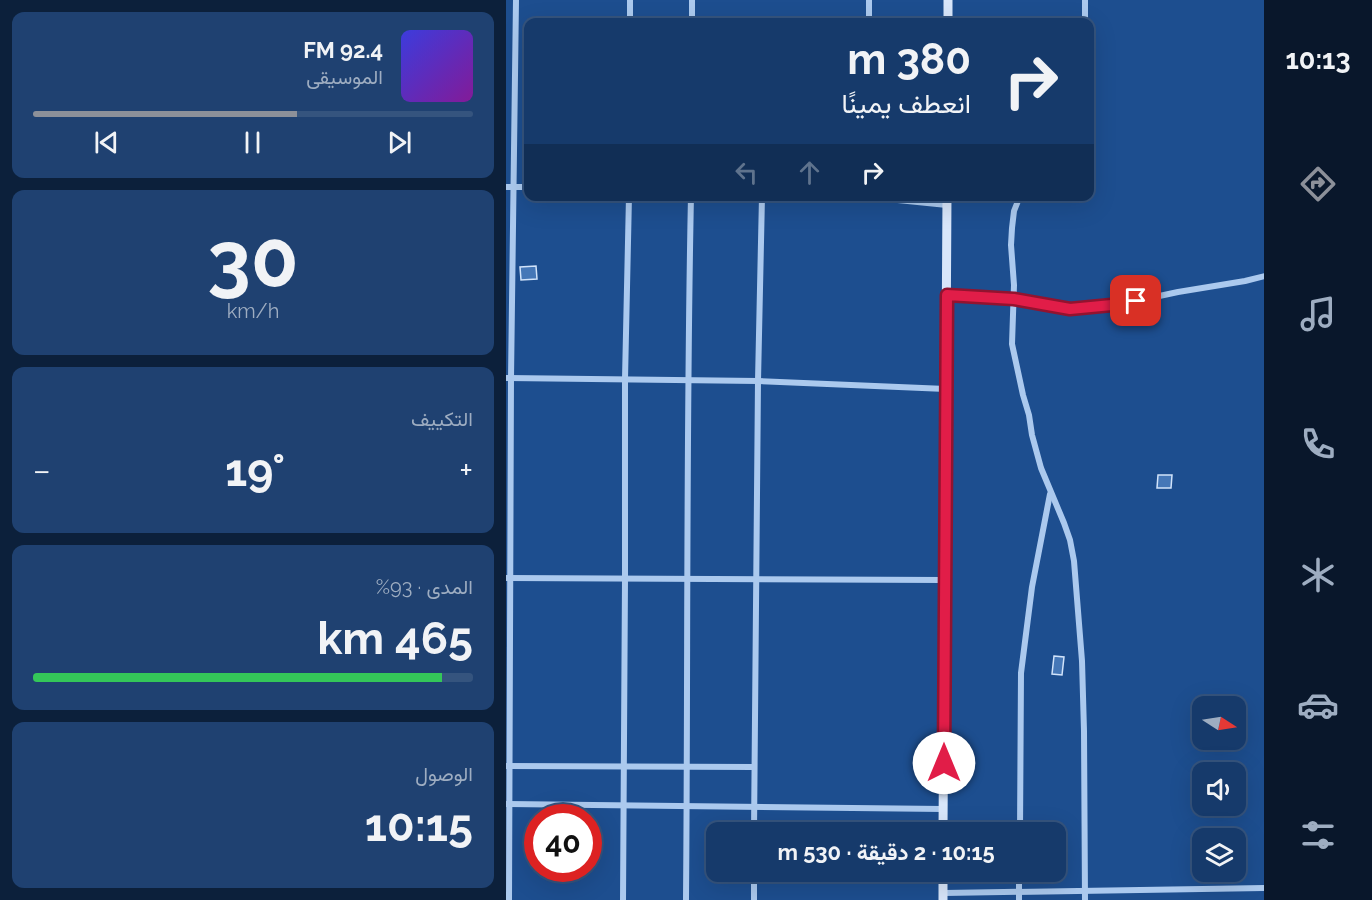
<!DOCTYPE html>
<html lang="ar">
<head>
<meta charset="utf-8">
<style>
  body { margin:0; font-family:Raleway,Vazirmatn,sans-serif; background:#1f4171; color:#f1f3f6; direction:rtl; height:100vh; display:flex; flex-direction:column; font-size:22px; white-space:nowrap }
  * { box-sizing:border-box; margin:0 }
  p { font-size:20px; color:#9eadc1 }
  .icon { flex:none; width:33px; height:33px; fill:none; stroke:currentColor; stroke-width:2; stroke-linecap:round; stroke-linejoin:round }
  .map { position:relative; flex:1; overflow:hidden; direction:ltr }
  .details { display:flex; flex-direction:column; gap:12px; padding:12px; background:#0c203b; width:506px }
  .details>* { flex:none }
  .banner { position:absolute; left:18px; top:18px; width:570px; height:183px; border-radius:12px; box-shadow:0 6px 24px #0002,0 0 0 2px #35547e; direction:rtl; background:#163a6b; color:#f1f3f6; overflow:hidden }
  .needle { width:39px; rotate:102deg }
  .buttons { position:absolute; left:686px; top:696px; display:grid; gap:12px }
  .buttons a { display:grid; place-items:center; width:54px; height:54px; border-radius:12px; background:#163a6b; box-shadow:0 6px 24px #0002,0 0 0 2px #35547e; font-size:30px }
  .speed { position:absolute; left:18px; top:804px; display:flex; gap:12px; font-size:30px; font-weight:700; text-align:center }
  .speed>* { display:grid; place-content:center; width:78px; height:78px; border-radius:50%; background:#163a6b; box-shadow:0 6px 24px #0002,0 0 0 2px #35547e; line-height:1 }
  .speed .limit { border:9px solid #d22; background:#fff; color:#111 }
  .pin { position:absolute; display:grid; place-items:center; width:51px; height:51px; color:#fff; margin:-26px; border-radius:12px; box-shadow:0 3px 9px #0006 }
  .me { position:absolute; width:66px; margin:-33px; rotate:0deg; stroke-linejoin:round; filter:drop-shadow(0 0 4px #0008) }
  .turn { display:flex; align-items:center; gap:21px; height:126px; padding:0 24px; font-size:27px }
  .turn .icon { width:78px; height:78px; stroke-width:2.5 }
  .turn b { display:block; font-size:42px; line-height:51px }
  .lanes { display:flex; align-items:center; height:57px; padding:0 24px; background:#0003; justify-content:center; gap:30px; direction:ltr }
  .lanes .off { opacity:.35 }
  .big { font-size:45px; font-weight:700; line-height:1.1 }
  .details .card { flex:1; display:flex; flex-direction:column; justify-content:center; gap:9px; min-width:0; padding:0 21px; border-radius:12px; background:#1f4171 }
  .details .dial { align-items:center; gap:0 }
  .dial b { font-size:78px; line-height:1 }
  .song { display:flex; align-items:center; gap:18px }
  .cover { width:72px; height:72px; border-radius:9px; background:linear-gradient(135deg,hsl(240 70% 55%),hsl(290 70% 35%)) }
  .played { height:6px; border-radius:3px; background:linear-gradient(90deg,#8c9099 60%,#35547e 60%) }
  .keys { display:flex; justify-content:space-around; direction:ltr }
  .heat { display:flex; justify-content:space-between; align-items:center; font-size:33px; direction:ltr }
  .charge { height:9px; border-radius:4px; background:linear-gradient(90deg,#34c759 93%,#35547e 0) }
  .trip { position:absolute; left:200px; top:822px; width:360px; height:60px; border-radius:12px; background:#163a6b; box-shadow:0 6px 24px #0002,0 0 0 2px #35547e; font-weight:700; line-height:60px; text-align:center; direction:rtl }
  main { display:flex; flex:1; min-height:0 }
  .menu { display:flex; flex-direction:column; width:108px; justify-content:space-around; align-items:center; background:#09172b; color:#9eadc1 }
  .menu .icon { width:42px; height:42px }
  .menu .selected { color:#8c9099 }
  .menu b { font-size:27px; color:#f1f3f6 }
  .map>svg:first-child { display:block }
  .building { fill:#4577b7; stroke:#d1e3fa; stroke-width:1.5 }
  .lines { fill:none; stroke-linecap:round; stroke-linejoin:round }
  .street { stroke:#abc9ee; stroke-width:6 }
  .secondary { stroke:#d8e6fa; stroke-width:9 }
  .route-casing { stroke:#92132f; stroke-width:15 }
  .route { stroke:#e11d48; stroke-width:10 }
</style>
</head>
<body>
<main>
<nav class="menu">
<b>10:13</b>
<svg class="icon selected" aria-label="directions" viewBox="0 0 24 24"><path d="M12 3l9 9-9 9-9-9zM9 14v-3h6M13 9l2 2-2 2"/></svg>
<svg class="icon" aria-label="music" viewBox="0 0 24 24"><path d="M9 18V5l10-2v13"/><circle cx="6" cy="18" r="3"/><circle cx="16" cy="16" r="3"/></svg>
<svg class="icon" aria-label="phone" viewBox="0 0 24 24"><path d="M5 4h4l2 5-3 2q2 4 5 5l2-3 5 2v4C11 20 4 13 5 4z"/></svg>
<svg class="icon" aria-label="climate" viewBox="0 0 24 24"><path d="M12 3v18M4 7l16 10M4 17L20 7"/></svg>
<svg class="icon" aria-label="car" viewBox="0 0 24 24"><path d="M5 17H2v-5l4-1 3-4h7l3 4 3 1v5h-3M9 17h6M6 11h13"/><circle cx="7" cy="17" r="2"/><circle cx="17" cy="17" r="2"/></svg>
<svg class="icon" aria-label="filters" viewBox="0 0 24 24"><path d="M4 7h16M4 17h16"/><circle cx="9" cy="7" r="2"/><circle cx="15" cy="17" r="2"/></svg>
</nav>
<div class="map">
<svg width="759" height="900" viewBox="0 0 759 900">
  <rect width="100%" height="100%" fill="#1d4e8f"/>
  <!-- building -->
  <g class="building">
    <path d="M30,266L31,279L15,280L14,267Z"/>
    <path d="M652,475H666L665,488H651Z"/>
    <path d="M548,656L558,657L556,675L546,674Z"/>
  </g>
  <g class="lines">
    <!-- street -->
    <g class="street">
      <path d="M579,0V22"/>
      <path d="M124,22V0"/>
      <path d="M186,22V0"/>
      <path d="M363,22V0"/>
      <path d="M584,88L585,95L584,109"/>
      <path d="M0,187H22"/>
      <path d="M325,196L362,197L441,205"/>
      <path d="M514,196L508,211L506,228L505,245L508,285L506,344L517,395L523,415L526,435L535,468L558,523L564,540L568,561L576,661L578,731L579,900"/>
      <path d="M441,295L508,299L563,309L616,304L672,292L739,281L759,276"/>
      <path d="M0,378L252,381L440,389"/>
      <path d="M0,578L438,580"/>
      <path d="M1,766L248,767"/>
      <path d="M1,804L437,809"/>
      <path d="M248,832L252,381L256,196"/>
      <path d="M514,832L515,673L526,587L544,494"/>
      <path d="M438,893L759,888"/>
      <path d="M3,900L5,378L10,0"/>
      <path d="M117,900L119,579V379L123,196"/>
      <path d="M180,900C182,665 180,431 185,196"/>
      <path d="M248,900V872"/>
      <path d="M513,900V872"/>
    </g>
    <!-- secondary -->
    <g class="secondary">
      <path d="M442,22V0"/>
      <path d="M437,832L441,196"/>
      <path d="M437,900V872"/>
    </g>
  </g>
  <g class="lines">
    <!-- route casing -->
    <g class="route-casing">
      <path id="route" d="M438,763L441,295L508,299L564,309L616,304L630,301"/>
    </g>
    <!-- route -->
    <use href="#route" class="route"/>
  </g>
</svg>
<div class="buttons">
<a><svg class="needle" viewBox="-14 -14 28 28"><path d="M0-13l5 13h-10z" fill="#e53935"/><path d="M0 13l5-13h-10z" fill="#9eadc1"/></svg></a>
<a><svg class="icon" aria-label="sound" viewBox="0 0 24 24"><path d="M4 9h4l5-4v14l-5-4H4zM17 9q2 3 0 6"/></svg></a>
<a><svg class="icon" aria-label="layers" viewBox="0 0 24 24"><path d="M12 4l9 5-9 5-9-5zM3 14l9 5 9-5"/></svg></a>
</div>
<div class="speed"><div class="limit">40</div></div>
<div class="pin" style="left:630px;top:301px;background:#d93025"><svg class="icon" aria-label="arrive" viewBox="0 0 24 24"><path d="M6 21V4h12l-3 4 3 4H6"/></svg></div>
<svg class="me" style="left:438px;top:763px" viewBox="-20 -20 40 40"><circle r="19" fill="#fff"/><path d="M0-13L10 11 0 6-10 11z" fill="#e11d48"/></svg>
<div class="trip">10:15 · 2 دقيقة · 530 m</div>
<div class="banner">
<div class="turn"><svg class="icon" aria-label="right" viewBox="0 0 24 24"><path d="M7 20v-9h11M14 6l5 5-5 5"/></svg><div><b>380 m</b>انعطف يمينًا</div></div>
<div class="lanes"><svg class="icon off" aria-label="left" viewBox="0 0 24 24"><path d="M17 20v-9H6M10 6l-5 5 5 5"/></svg><svg class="icon off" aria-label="ahead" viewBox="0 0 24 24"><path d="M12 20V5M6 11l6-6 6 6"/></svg><svg class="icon" aria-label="right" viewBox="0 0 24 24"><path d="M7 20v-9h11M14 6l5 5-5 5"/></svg></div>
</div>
</div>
<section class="details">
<div class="card">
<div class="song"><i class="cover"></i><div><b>92.4 FM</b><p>الموسيقى</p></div></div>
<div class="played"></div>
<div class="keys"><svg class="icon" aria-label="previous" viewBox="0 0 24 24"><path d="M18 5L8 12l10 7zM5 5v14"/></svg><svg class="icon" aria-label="pause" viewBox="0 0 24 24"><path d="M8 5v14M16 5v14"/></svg><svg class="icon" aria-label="next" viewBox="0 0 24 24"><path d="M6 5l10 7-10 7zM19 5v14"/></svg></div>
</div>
<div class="card dial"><b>30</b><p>km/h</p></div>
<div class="card"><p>التكييف</p>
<div class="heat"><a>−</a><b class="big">19°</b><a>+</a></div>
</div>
<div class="card"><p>المدى · 93%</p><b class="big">465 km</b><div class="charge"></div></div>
<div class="card"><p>الوصول</p><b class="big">10:15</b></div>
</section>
</main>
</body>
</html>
